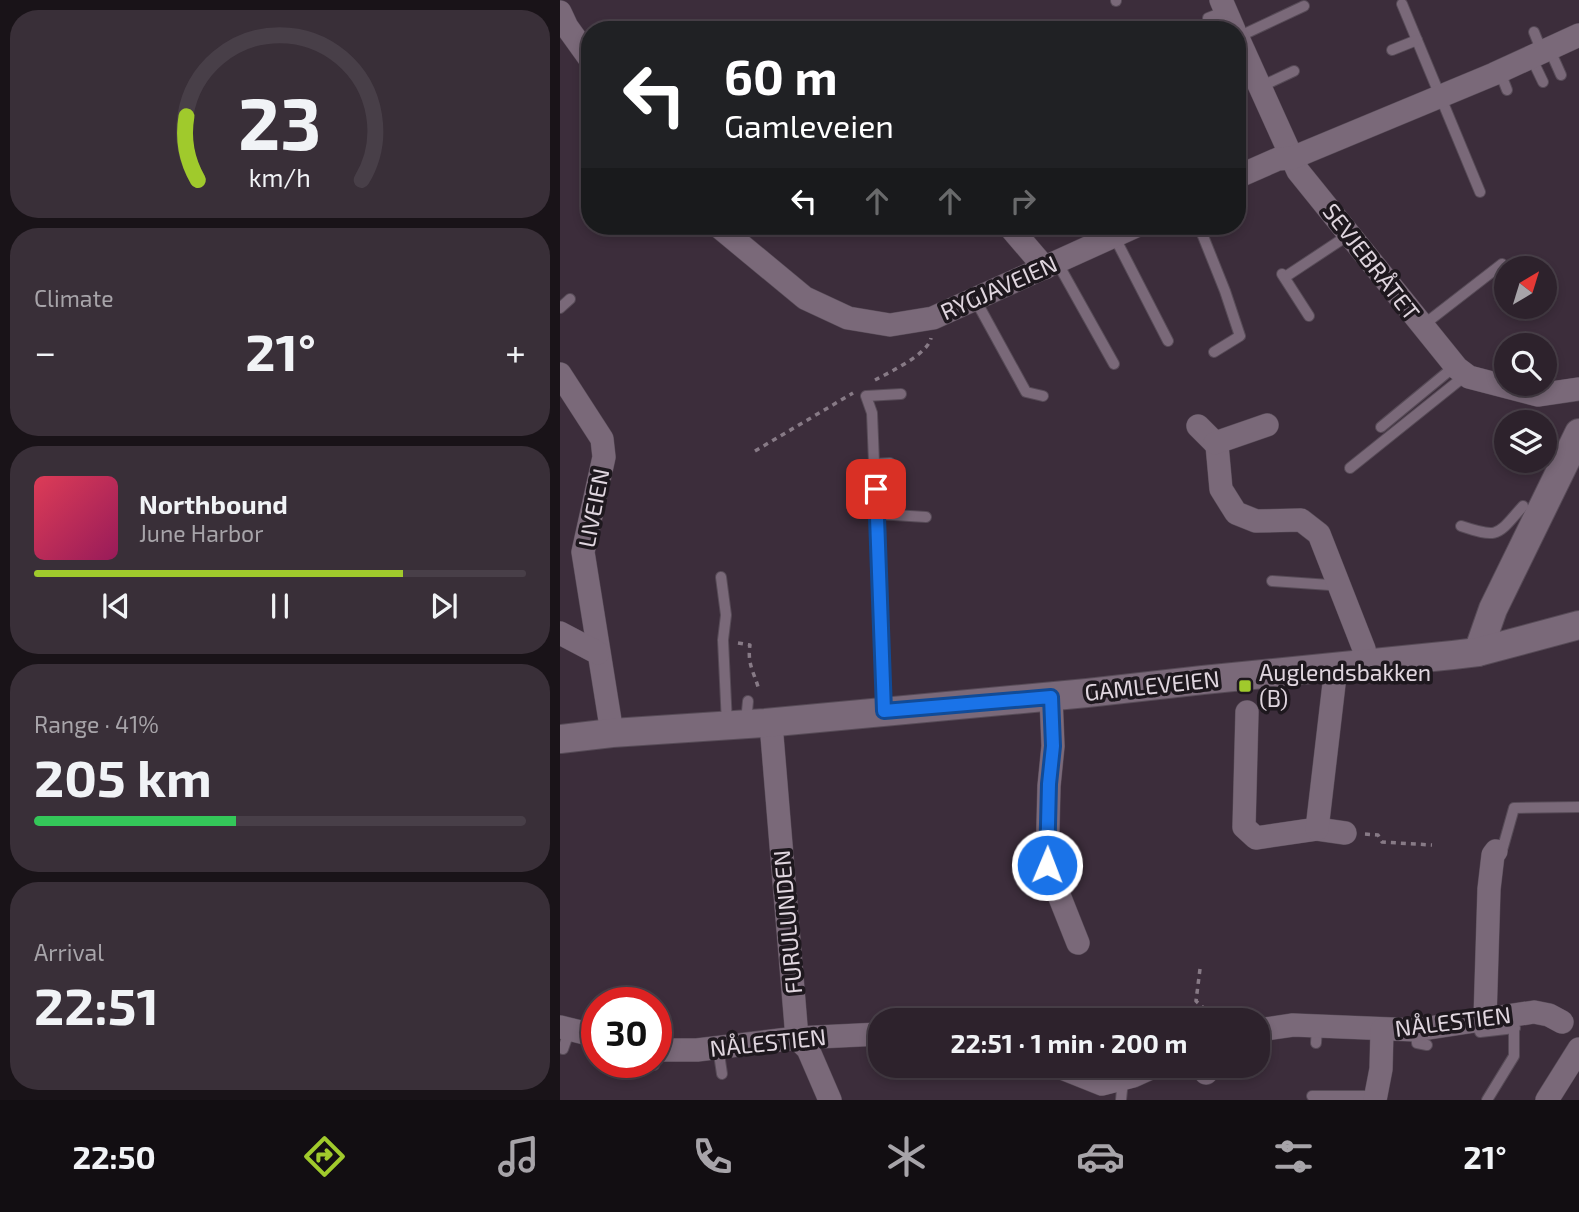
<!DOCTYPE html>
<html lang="en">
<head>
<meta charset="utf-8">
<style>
  body { margin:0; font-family:"Exo 2",sans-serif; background:#392f38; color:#f1f3f6; height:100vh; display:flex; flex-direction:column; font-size:26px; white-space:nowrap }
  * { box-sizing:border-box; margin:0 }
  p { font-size:23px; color:#a7a4a9 }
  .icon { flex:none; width:38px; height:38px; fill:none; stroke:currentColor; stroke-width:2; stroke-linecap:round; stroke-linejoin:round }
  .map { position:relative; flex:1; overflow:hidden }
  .panel { display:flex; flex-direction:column; gap:10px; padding:10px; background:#191318; width:560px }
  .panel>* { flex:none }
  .top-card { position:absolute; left:21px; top:21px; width:665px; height:214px; border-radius:28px; box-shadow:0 4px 10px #0003,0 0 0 2px #483f48; background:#202124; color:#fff; overflow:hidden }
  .needle { width:46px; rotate:38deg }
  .tools { position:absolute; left:934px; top:256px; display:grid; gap:14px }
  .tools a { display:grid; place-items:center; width:63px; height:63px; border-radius:50%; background:#2d222c; box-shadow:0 4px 10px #0003,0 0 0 2px #483f48; font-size:35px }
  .speed { position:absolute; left:21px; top:987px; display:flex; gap:14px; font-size:35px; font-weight:700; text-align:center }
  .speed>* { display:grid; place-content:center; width:91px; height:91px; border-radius:50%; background:#2d222c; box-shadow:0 4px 10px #0003,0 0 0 2px #483f48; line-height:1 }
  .speed .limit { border:10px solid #d22; background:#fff; color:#111 }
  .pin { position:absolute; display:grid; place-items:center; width:60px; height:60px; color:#fff; margin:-30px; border-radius:14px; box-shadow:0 4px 10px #0006 }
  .me { position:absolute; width:77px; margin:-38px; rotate:1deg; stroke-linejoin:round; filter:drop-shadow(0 0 5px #0008) }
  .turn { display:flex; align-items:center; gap:24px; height:147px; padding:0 28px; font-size:32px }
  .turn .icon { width:91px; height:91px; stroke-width:2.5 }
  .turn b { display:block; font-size:49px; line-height:60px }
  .lanes { display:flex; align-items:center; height:66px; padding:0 28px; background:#0003; justify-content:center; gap:35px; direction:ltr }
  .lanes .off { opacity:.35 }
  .big { font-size:52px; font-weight:700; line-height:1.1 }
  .panel .tile { flex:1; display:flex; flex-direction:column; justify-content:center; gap:10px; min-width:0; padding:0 24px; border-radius:28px; background:#392f38 }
  .panel .dial { align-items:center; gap:0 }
  .dial svg { height:182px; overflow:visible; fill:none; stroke:#483f48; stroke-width:7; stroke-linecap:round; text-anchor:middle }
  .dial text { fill:#f1f3f6; stroke:none }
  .song { display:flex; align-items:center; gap:21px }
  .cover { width:84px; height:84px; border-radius:10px; background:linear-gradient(135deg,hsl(350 70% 55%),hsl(330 70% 35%)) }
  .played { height:7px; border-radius:4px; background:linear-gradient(90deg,#a0ca2c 75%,#483f48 75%) }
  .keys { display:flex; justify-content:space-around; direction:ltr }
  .heat { display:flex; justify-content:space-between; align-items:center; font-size:38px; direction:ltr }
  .charge { height:10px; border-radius:5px; background:linear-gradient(90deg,#34c759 41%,#483f48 0) }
  .trip { position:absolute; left:308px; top:1008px; width:402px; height:70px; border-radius:28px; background:#2d222c; box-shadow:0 4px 10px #0003,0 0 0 2px #483f48; font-weight:700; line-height:70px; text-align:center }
  .tab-bar { display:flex; height:112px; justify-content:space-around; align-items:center; background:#120e12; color:#a7a4a9 }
  .tab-bar .icon { width:49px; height:49px }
  .tab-bar .current { color:#a0ca2c }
  .tab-bar b { font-size:32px; color:#f1f3f6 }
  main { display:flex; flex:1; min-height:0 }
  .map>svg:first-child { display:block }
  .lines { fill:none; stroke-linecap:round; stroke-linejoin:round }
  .service-casing { stroke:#574b57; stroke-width:12 }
  .minor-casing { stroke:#574b57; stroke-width:24 }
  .tertiary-casing { stroke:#574b57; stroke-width:30 }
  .path { stroke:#877a86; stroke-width:3.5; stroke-dasharray:5 5; stroke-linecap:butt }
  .service { stroke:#7a6979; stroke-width:10 }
  .minor { stroke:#7a6979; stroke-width:23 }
  .tertiary { stroke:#7a6979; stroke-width:28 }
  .route-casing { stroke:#114b97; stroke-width:18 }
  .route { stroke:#1a73e8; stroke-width:12 }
  .poi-dot { fill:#a0ca2c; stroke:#1e181e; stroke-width:2.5 }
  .labels { text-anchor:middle; stroke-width:7; stroke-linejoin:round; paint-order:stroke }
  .street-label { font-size:23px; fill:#e0d6df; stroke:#1e181e }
  .poi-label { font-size:23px; fill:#e0d6df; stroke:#1e181e; text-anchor:start }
</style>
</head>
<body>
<main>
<section class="panel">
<div class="tile dial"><svg viewBox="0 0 100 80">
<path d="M14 69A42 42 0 1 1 86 69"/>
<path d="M14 69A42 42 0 0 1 9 41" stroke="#a0ca2c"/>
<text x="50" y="56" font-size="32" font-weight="700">23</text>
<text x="50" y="72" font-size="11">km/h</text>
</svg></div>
<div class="tile"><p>Climate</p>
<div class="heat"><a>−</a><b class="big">21°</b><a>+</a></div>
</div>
<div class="tile">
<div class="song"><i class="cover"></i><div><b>Northbound</b><p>June Harbor</p></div></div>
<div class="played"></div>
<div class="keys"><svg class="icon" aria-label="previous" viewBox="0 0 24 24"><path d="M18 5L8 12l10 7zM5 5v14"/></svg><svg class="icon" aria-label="pause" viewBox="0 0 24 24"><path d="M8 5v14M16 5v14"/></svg><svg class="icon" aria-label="next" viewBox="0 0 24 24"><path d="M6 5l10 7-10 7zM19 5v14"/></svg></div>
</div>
<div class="tile"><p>Range · 41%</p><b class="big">205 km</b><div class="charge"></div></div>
<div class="tile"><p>Arrival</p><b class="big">22:51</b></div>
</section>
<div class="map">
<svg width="1019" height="1100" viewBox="0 0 1019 1100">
  <rect width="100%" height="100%" fill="#3c2d3b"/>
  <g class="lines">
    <!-- service casing -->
    <g class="service-casing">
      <g id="service">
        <path d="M556,0V1"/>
        <path d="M842,4L920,192"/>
        <path d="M648,18L666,11"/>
        <path d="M974,32L982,52"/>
        <path d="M678,37L744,6"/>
        <path d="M989,48L1001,75"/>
        <path d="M832,50L857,40"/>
        <path d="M971,57L983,82"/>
        <path d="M940,72L947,90"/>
        <path d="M700,87L734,71"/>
        <path d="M639,226L665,291L680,336L654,352"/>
        <path d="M554,236L608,341"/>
        <path d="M497,262L554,364"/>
        <path d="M722,274L749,316"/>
        <path d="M725,277L790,234"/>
        <path d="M415,299L466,392L483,396"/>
        <path d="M0,308L10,299"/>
        <path d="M862,326L942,264"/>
        <path d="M821,427L895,366"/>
        <path d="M314,464L330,463"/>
        <path d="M790,468L906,375"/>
        <path d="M317,514L366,517"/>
        <path d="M901,526C940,539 937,535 963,506"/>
        <path d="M161,577L166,615L163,640L167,724"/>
        <path d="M712,581L770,585L778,589"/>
        <path d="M324,711L312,413L306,396L341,394"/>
        <path d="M186,722L188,701"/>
        <path d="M936,851L943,847L954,808L1019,807"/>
        <path d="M856,1030L857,1043L867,1045"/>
        <path d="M920,1032L955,1028"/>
        <path d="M317,1034L318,1064"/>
        <path d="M756,1043L757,1027"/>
        <path d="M158,1047L162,1074"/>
        <path d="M3,1049L10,1029"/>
        <path d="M94,1065L95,1062"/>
        <path d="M752,1096H817"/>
        <path d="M561,1100L563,1079"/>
        <path d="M927,1100L954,1056V1014"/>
      </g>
    </g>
    <!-- minor casing -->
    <g class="minor-casing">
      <g id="minor">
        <path d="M661,0L674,30"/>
        <path d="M0,12L7,27L30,59"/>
        <path d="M677,36L738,171L897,368L909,377L978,395L1019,389"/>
        <path d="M677,177L718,159L732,158L934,74L1019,35"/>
        <path d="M158,226L245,298L288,318L330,325L373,318L576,226"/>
        <path d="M449,226L485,268"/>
        <path d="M0,374L42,439L44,457L23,552L52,733"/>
        <path d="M638,426L657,445L661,489L676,513L696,521L741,520L759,534L804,649L807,664"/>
        <path d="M655,443L707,425"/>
        <path d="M0,633L38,653"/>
        <path d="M491,697L493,746L489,786L487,865L518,943"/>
        <path d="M687,712L684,827L696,838L757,829L785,833"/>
        <path d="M212,736L237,1038L248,1049L270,1100"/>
        <path d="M757,829L776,667"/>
        <path d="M925,1019L929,889L933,855L936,851"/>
        <path d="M0,1027L37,1036"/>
        <path d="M698,1030L733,1025L856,1030L974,1012L989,1015L1002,1022"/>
        <path d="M96,1050H137L237,1038L320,1034"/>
        <path d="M497,1066L542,1084L573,1076L595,1066"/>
        <path d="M646,1073L648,1066"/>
        <path d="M815,1100L821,1069L822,1030"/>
        <path d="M987,1100L1019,1049"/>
      </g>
    </g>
    <!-- tertiary casing -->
    <g class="tertiary-casing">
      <g id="tertiary">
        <path d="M918,652L933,609L1019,433"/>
        <path d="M0,739L52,733L205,723L527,693L643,680L893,655L918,652L1019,625"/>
      </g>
    </g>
    <!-- path -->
    <g class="path">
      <path d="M315,380C330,372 368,354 371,338"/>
      <path d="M195,451L293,393"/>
      <path d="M178,643L190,645C187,664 194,672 199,690"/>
      <path d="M805,834L818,835L822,842L872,845"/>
      <path d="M640,969L636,1001L657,1020"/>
    </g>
    <!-- service -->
    <use href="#service" class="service"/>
    <!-- minor -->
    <use href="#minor" class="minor"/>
    <!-- tertiary -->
    <use href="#tertiary" class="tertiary"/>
  </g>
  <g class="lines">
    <!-- route casing -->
    <g class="route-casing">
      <path id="route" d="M316,489L324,711L491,697L493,746L489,784L487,865"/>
    </g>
    <!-- route -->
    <use href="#route" class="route"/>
  </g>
  <!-- markers -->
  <rect class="poi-dot" x="678" y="679" width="14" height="14" rx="3.5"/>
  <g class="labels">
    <!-- street labels -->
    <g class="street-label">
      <text transform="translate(811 262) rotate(52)" y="8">SEVJEBRÅTET</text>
      <text transform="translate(439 288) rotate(-24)" y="8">RYGJAVEIEN</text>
      <text transform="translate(34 508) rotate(-79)" y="8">LIVEIEN</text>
      <text transform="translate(592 686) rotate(-6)" y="8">GAMLEVEIEN</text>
      <text transform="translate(228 922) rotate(-95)" y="8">FURULUNDEN</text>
      <text transform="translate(893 1022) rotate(-7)" y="8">NÅLESTIEN</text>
      <text transform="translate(208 1043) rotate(-6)" y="8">NÅLESTIEN</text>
    </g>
    <!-- poi labels -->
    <g class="poi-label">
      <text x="699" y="681">Auglendsbakken<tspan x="699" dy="26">(B)</tspan></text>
    </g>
  </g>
</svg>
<div class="tools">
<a><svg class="needle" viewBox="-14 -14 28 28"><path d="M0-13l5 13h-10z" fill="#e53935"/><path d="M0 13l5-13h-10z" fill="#a7a4a9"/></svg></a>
<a><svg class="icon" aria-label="search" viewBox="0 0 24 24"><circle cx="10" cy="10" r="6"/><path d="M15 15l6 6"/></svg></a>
<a><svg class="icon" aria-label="layers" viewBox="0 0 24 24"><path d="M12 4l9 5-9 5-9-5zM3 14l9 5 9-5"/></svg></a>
</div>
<div class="speed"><div class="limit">30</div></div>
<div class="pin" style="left:316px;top:489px;background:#d93025"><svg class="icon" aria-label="arrive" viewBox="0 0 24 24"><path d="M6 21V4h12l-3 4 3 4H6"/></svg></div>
<svg class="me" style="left:487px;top:865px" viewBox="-20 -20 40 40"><circle r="17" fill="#1a73e8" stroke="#fff" stroke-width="3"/><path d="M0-11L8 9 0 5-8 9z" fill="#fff"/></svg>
<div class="trip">22:51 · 1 min · 200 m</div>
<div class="top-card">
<div class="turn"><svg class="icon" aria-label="left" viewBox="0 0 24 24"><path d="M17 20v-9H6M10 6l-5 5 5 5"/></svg><div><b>60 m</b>Gamleveien</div></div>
<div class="lanes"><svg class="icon" aria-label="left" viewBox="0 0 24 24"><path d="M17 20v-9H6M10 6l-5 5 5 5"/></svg><svg class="icon off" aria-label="ahead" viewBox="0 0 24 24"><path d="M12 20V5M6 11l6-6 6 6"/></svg><svg class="icon off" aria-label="ahead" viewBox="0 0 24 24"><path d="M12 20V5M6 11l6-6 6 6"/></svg><svg class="icon off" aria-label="right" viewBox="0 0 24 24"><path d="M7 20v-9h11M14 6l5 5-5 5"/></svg></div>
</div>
</div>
</main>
<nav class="tab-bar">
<b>22:50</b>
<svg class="icon current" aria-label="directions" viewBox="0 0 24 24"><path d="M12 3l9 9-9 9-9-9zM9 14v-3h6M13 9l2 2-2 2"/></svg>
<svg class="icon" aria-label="music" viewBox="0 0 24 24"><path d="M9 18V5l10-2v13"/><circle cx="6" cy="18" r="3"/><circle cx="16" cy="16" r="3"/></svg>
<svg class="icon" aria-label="phone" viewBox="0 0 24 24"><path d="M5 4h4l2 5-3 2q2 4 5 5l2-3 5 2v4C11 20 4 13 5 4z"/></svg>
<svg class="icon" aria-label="climate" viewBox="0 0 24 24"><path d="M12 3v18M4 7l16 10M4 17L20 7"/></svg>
<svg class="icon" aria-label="car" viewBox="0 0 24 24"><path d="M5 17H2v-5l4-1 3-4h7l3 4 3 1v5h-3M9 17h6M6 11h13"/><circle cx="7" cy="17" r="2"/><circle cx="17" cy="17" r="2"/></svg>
<svg class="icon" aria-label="filters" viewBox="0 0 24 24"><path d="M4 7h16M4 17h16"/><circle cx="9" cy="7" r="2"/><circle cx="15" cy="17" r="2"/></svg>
<b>21°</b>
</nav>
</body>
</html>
